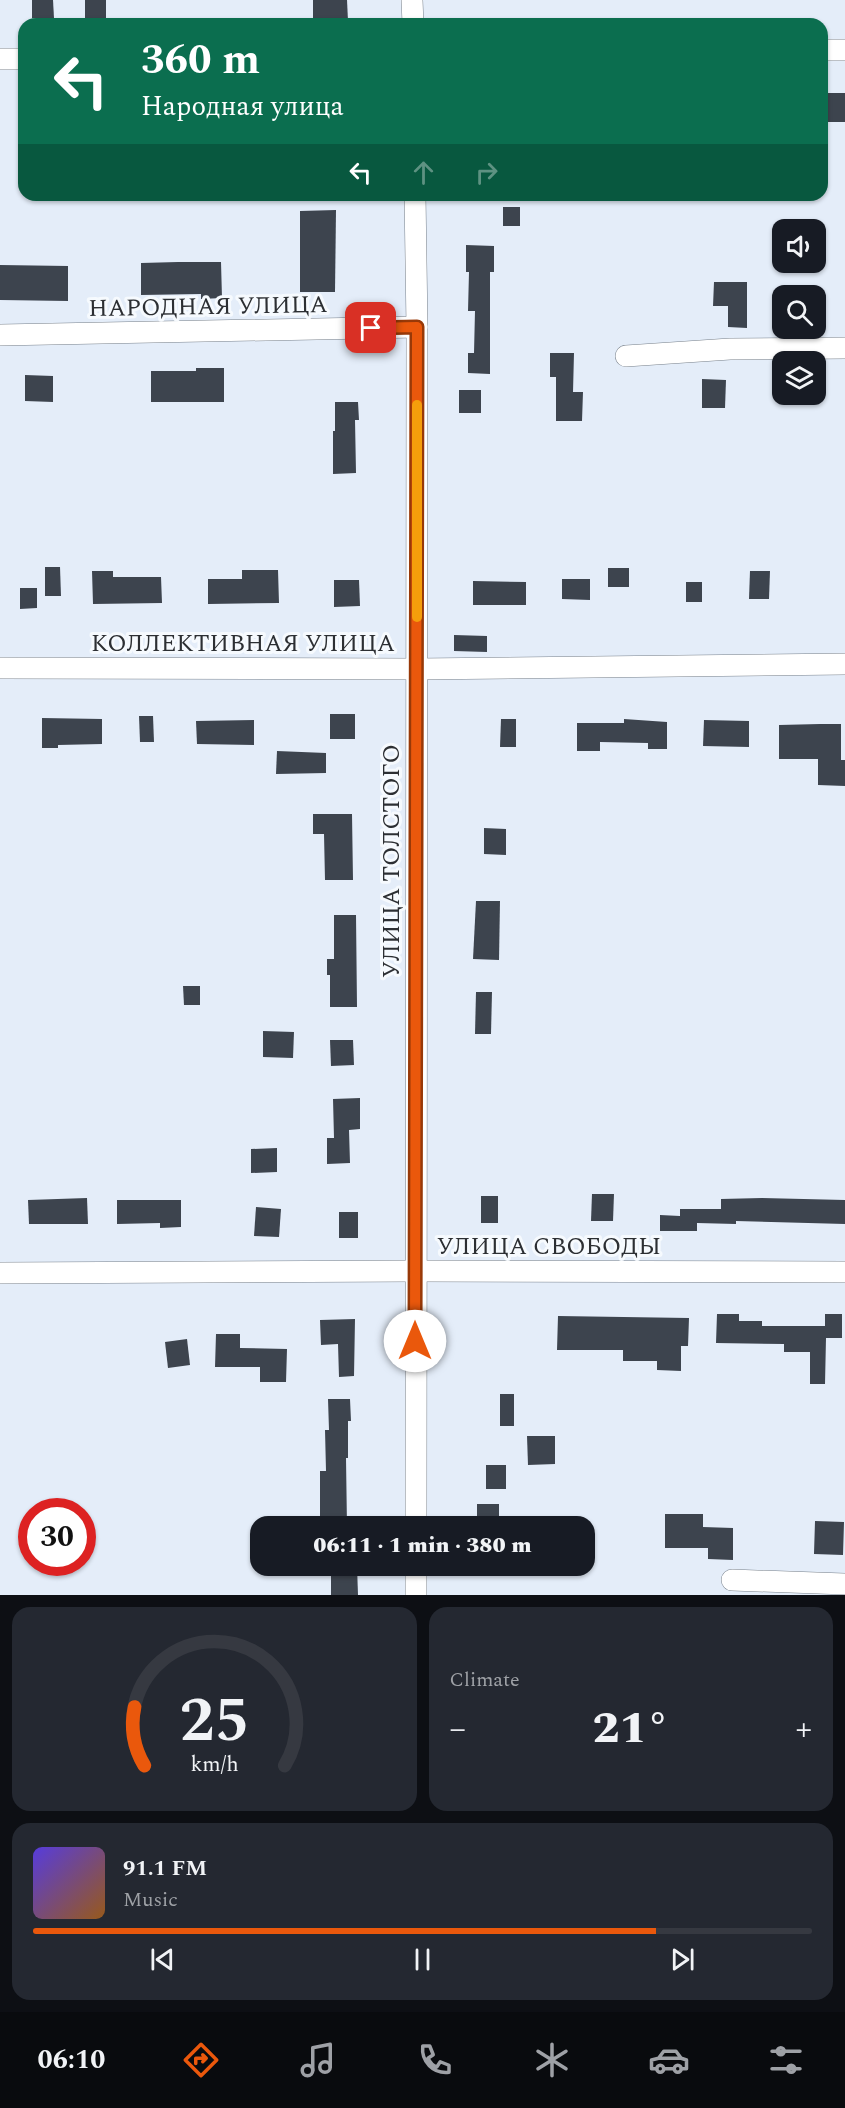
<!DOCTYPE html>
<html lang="en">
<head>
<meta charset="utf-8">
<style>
  body { margin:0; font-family:Spectral,serif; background:#242831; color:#f1f3f6; height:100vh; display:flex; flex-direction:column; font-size:22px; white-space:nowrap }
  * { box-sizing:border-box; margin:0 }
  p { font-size:20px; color:#9ea1a6 }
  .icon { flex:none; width:33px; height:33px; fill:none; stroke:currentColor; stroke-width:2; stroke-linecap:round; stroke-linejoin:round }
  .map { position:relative; height:1595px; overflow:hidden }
  .sheet { display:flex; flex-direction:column; gap:12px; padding:12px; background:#0d0f14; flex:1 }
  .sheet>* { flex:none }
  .banner { position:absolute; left:18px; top:18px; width:810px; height:183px; border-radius:18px; box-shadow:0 2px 4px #0004; background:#0b6e4f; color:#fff; overflow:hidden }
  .buttons { position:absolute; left:772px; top:219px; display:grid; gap:12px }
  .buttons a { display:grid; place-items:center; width:54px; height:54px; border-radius:12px; background:#171b24; box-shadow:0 2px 4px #0004; font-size:30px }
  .speed { position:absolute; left:18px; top:1498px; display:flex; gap:12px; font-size:30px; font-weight:700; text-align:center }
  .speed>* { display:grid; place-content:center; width:78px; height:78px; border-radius:50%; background:#171b24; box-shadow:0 2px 4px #0004; line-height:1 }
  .speed .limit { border:9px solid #d22; background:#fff; color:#111 }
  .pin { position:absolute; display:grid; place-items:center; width:51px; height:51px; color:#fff; margin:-26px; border-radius:12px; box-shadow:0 3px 9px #0006 }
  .me { position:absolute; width:66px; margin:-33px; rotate:0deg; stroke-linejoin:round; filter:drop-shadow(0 0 4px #0008) }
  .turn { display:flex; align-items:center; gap:21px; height:126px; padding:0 24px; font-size:27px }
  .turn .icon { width:78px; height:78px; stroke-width:2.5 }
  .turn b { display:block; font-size:42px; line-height:51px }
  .lanes { display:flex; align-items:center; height:57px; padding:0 24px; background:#0003; justify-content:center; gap:30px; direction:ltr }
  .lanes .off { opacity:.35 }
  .big { font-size:45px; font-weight:800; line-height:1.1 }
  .sheet .card { flex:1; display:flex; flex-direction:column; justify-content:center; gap:9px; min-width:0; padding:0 21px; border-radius:18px; background:#242831 }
  .sheet .dial { align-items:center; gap:0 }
  .dial svg { height:156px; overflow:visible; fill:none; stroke:#363941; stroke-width:7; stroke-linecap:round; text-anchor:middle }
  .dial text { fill:#f1f3f6; stroke:none }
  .song { display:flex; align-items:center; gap:18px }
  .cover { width:72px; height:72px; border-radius:9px; background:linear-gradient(135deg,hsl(250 70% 55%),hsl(30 70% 35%)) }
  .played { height:6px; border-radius:3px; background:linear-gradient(90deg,#ea580c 80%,#363941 80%) }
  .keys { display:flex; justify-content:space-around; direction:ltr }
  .heat { display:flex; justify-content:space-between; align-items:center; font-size:33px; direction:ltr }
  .sheet .tiles { flex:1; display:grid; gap:12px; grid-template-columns:1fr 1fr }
  .card:last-child { grid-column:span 2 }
  .trip { position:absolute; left:250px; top:1516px; width:345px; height:60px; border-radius:18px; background:#171b24; box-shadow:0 2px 4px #0004; font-weight:800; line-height:60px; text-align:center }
  .dock { display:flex; height:96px; justify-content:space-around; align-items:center; background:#090b0e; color:#9ea1a6 }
  .dock .icon { width:42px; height:42px }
  .dock .selected { color:#ea580c }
  .dock b { font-size:27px; color:#f1f3f6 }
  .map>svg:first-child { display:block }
  .building { fill:#3d444e }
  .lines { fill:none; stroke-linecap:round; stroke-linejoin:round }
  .minor-casing { stroke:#78818b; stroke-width:22 }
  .minor { stroke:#fff; stroke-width:21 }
  .route-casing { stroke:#983908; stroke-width:15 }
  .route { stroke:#ea580c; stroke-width:10 }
  .slow { stroke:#f59e0b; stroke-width:10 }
  .labels { text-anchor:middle; stroke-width:6; stroke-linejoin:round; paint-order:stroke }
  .street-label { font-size:24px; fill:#2c2f33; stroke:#f6fafe }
</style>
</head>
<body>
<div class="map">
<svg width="845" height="1595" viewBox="0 0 845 1595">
  <rect width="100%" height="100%" fill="#e4edf9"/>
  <!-- building -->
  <g class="building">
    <path d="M32,0H53L54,18H32Z"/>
    <rect x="85" y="0" width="21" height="18"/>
    <path d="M313,0H347L348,21L313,22Z"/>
    <rect x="822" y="93" width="23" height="29"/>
    <rect x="503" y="207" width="17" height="19"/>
    <path d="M336,210L335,292H300V211Z"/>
    <path d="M466,245L494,246V272H490V374L468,373V353H474L475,311H468L469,272H466Z"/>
    <path d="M178,262H221L222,298L201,299V294L141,295V263Z"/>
    <path d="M0,265L68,266V301L0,300Z"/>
    <path d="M714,282H747V328L728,327V306H713Z"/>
    <path d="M550,353H574L573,392H583L582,421H556V377H550Z"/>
    <path d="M196,368H224V402H151V371H196Z"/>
    <path d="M25,375L53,376V402L25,401Z"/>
    <path d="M702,379L726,380L725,408H702Z"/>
    <rect x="459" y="390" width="22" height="23"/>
    <path d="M335,402H358L359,420H355L356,473L333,474V431H335Z"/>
    <path d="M45,567H60L61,596H45Z"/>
    <rect x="608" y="568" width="21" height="19"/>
    <path d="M242,570H278L279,603L208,604V579H242Z"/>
    <path d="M92,571H113V577H161L162,603L93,604Z"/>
    <path d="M750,571H770L769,599H749Z"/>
    <path d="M562,579H590V600L562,599Z"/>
    <path d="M334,580H359L360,606L334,607Z"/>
    <path d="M473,581L526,582V605H473Z"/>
    <rect x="686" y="582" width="16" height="20"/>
    <path d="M20,588H37V608L20,609Z"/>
    <path d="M454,635L487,636V652L454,651Z"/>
    <rect x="330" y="714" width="25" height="25"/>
    <path d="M139,716H153L154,742H140Z"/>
    <path d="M42,718L102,719V744L58,745V748H42Z"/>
    <path d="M501,719H516V747H500Z"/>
    <path d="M624,719L667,722V749H648V743L600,742V751H577V723H624Z"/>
    <path d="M254,720V745L197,744L196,721Z"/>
    <path d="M704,720L749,721V747L703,746Z"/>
    <path d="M820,724H841V760H845V786L818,785V759H779V725Z"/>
    <path d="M277,751L326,753V773L276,774Z"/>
    <path d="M313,814H352L353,880H325L324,834H313Z"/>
    <path d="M484,828L506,829V855L484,854Z"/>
    <path d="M476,901H500L499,960L473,959Z"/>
    <path d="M334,915H356L357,1007H330V975H327V959H334Z"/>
    <path d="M183,986H200V1005H184Z"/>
    <path d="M476,992H492L491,1034H475Z"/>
    <path d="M263,1031L294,1032L293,1058L263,1057Z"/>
    <path d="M330,1040H353L354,1065L331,1066Z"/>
    <path d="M360,1098V1129L349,1130L350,1163L327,1164V1138H334L333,1099Z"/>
    <path d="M277,1148V1172L251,1173V1149Z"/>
    <path d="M592,1194H614L613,1221H591Z"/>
    <rect x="481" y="1196" width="17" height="27"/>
    <path d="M87,1198L88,1224H29L28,1200Z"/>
    <path d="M762,1198L845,1200V1224L736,1221V1224L697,1223V1231H660V1215L680,1216V1209H721V1199Z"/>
    <path d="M117,1200H181V1227L160,1228V1223L117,1224Z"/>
    <path d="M256,1207L281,1209L279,1237L254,1236Z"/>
    <rect x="339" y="1212" width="19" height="26"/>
    <path d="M717,1314H739V1321H762V1326H825V1314H842V1338H826L825,1384H810V1352H784V1344L716,1343Z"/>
    <path d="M558,1316L689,1318L688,1346H681V1371L657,1370V1361H623V1350H557Z"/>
    <path d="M355,1319L354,1376L339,1377L338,1344L321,1345L320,1320Z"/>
    <path d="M216,1334H240V1348L287,1349L286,1382H260V1367H215Z"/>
    <path d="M187,1339L190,1365L168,1368L165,1342Z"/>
    <rect x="500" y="1394" width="14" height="32"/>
    <path d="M328,1399H350L351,1421H348V1458H346L347,1527H320V1471H326L325,1430H329Z"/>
    <path d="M527,1436H555V1464L528,1465Z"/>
    <rect x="486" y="1465" width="20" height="24"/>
    <rect x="477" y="1504" width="22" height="23"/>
    <path d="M665,1514H703V1527L733,1528V1560L708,1559V1548H665Z"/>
    <path d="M815,1521L844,1522L843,1555L814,1554Z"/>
    <path d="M331,1566H357L358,1595H331Z"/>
  </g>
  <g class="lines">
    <!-- minor casing -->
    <g class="minor-casing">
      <g id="minor">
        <path d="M412,0L413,24"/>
        <path d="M822,50H845"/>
        <path d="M0,59H24"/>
        <path d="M415,195L417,327L416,1527"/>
        <path d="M0,335L417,327"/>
        <path d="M626,356L730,349L845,348"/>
        <path d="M0,668L417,669L845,664"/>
        <path d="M0,1273L415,1271L845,1272"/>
        <path d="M416,1566V1595"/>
        <path d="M732,1580L845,1584"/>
      </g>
    </g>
    <!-- minor -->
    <use href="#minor" class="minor"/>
  </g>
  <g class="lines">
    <!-- route casing -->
    <g class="route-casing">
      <path id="route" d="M371,328L417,327L415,1341"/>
    </g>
    <!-- route -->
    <use href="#route" class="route"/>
    <!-- slow -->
    <path class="slow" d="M417,617V405"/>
  </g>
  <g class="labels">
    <!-- street labels -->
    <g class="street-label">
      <text transform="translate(208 306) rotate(-1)" y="8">НАРОДНАЯ УЛИЦА</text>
      <text x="243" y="651">КОЛЛЕКТИВНАЯ УЛИЦА</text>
      <text transform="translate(391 861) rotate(-90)" y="8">УЛИЦА ТОЛСТОГО</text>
      <text x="549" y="1254">УЛИЦА СВОБОДЫ</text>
    </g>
  </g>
</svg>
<div class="buttons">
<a><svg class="icon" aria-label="sound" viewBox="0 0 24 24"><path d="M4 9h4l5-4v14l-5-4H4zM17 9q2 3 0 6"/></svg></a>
<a><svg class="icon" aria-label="search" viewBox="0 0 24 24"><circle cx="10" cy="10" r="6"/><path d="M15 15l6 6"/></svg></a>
<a><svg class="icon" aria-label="layers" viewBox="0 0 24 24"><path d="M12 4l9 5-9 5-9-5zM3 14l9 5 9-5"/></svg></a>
</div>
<div class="speed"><div class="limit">30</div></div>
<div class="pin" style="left:371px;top:328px;background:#d93025"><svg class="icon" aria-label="arrive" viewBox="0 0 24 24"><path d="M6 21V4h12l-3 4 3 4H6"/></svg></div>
<svg class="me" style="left:415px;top:1341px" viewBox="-20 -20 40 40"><circle r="19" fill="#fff"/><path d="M0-13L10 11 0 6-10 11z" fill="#ea580c"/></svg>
<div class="trip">06:11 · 1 min · 380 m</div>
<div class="banner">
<div class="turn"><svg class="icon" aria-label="left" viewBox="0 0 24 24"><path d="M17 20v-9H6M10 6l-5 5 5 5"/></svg><div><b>360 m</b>Народная улица</div></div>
<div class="lanes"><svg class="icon" aria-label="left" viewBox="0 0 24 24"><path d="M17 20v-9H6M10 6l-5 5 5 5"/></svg><svg class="icon off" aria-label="ahead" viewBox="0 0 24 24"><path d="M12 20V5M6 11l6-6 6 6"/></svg><svg class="icon off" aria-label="right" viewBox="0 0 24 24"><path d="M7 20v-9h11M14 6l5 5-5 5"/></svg></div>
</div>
</div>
<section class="sheet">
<div class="tiles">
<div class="card dial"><svg viewBox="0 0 100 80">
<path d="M14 69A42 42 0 1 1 86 69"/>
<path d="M14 69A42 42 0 0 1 9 39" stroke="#ea580c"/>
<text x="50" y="56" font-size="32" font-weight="700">25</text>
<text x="50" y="72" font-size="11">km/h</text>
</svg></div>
<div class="card"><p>Climate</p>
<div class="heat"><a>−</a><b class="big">21°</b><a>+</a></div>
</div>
<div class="card">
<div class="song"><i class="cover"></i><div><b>91.1 FM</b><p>Music</p></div></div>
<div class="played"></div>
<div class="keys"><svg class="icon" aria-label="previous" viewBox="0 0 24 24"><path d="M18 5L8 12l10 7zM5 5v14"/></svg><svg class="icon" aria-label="pause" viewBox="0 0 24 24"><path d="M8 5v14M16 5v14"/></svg><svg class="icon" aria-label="next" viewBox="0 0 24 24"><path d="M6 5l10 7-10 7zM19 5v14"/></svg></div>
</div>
</div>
</section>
<nav class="dock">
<b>06:10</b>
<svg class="icon selected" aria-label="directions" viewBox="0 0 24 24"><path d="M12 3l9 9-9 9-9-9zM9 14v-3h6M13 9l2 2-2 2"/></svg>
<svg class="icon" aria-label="music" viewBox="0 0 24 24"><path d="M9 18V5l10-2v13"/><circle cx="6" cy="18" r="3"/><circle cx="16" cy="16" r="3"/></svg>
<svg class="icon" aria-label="phone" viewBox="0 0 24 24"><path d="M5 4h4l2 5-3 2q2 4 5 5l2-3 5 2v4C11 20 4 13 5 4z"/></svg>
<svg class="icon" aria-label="climate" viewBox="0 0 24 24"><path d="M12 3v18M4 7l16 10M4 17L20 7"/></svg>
<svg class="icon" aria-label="car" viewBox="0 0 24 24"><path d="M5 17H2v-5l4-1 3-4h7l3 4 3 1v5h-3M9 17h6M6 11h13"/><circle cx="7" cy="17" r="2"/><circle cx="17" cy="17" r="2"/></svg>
<svg class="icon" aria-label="filters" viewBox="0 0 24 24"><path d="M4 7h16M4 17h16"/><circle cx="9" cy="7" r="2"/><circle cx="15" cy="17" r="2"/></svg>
</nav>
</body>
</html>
